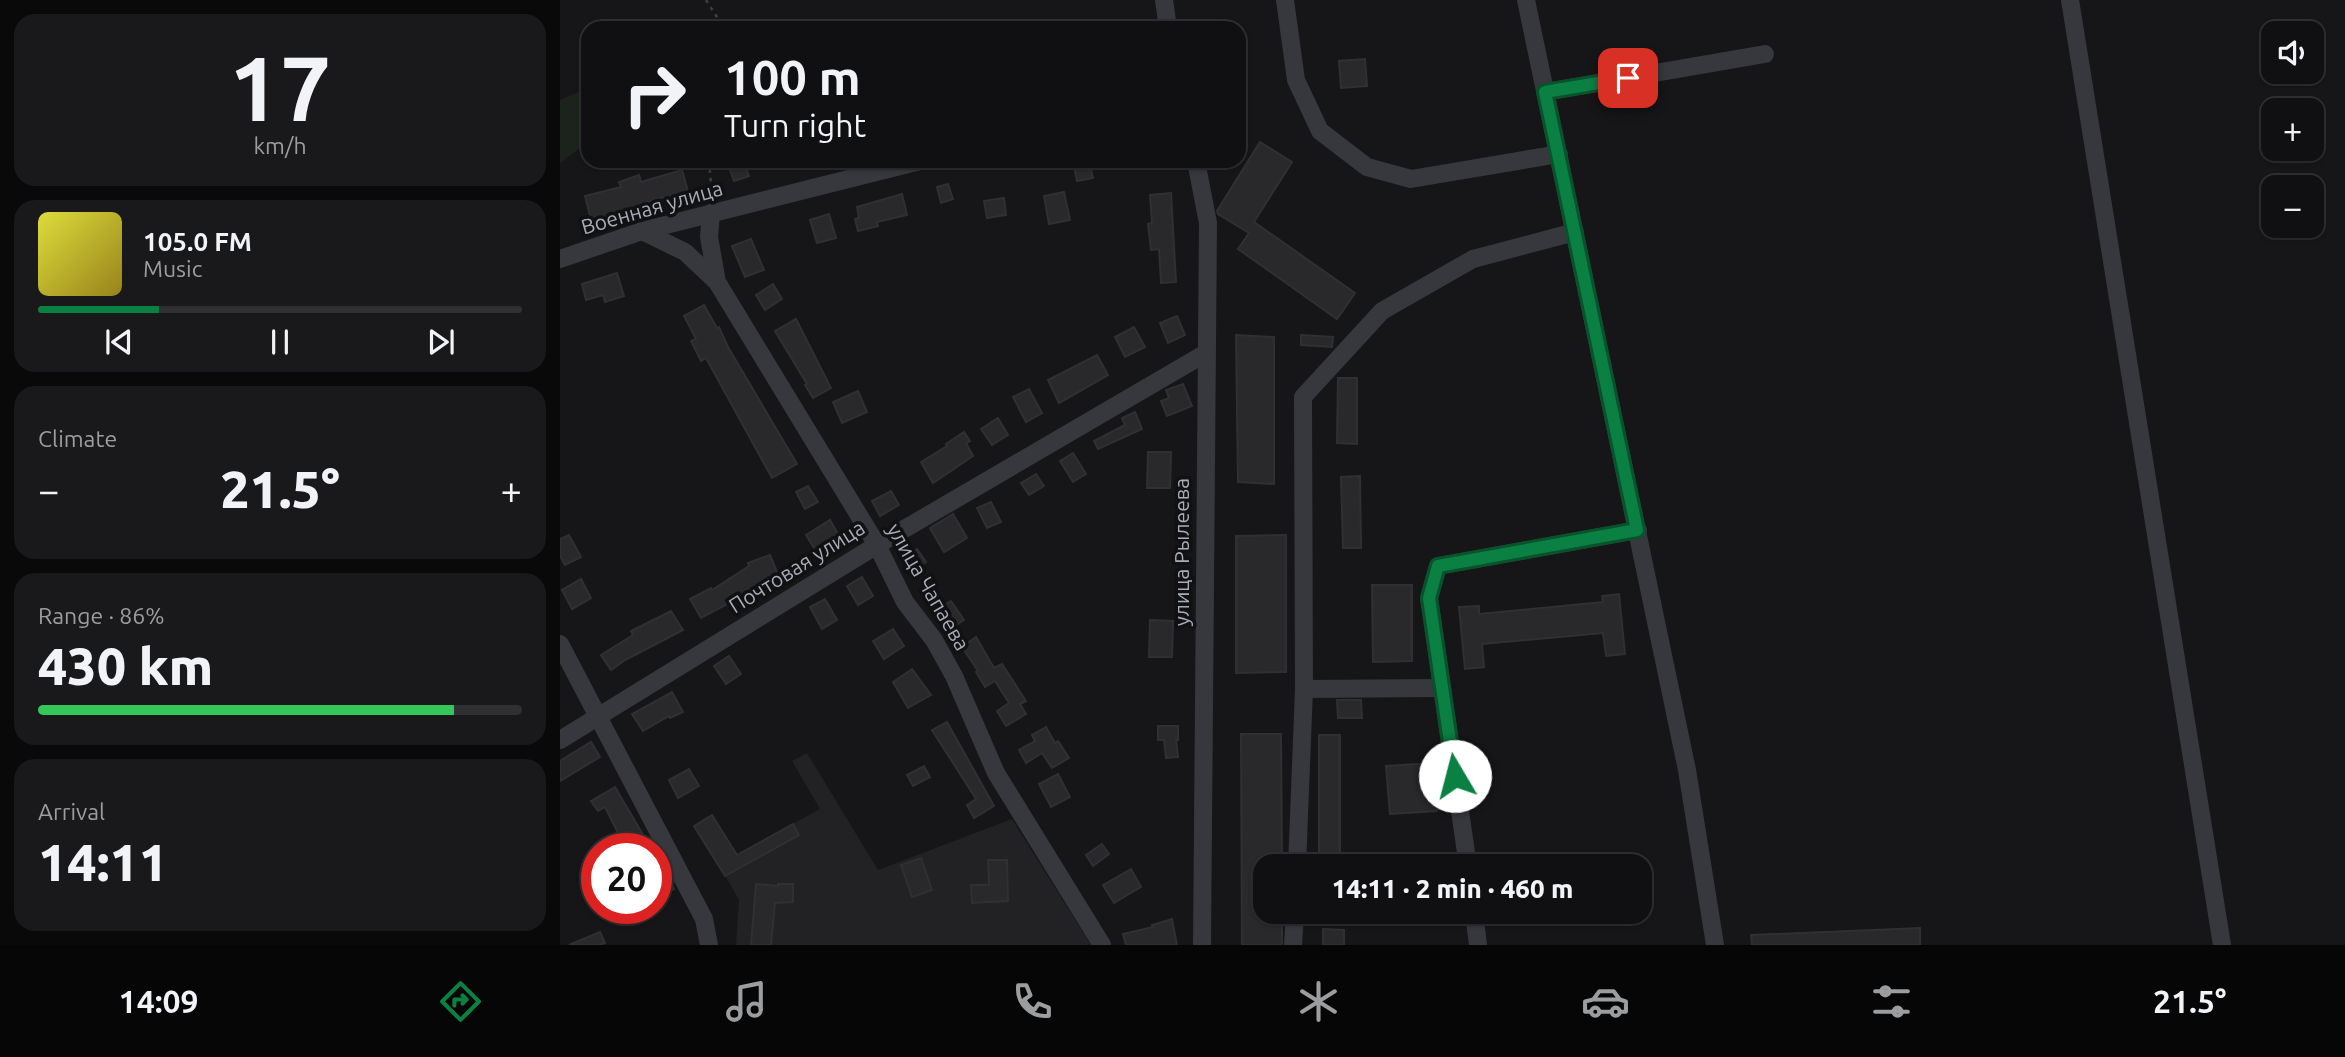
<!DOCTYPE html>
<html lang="en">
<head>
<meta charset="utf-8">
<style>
  body { margin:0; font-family:Ubuntu,sans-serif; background:#19191b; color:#f1f3f6; height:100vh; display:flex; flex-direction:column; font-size:26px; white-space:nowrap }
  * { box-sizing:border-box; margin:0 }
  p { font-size:23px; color:#9c9d9f }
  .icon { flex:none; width:38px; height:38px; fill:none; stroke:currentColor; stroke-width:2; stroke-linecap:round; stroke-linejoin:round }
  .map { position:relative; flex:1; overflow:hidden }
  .side { display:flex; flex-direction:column; gap:14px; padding:14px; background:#09090a; width:560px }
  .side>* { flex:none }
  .top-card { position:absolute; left:21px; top:21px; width:665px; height:147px; border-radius:21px; box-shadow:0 2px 5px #0004,0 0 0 2px #303032; background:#101012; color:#f1f3f6; overflow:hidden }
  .fabs { position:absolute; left:1701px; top:21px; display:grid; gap:14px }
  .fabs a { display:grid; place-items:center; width:63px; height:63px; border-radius:14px; background:#101012; box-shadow:0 2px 5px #0004,0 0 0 2px #303032; font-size:35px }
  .speed { position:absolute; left:21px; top:833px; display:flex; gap:14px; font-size:35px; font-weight:700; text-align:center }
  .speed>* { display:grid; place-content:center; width:91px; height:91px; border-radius:50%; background:#101012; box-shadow:0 2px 5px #0004,0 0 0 2px #303032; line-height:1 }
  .speed .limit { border:10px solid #d22; background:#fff; color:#111 }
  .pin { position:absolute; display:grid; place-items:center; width:60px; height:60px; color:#fff; margin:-30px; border-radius:14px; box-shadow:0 4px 10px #0006 }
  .me { position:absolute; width:77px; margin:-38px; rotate:352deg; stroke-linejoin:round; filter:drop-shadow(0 0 5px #0008) }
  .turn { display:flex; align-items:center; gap:24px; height:147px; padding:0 28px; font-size:32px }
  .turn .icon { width:91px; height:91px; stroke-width:2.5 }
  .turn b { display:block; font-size:49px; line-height:60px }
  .big { font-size:52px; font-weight:800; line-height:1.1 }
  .side .widget { flex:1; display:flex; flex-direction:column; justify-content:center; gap:10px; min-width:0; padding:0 24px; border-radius:21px; background:#19191b }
  .side .dial { align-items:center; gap:0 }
  .dial b { font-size:91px; line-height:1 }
  .song { display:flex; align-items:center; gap:21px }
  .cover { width:84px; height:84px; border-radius:10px; background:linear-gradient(135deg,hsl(60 70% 55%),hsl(50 70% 35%)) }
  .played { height:7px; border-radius:4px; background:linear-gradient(90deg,#0b8043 25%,#303032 25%) }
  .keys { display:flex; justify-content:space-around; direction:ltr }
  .heat { display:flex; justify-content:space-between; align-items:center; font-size:38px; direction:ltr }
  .charge { height:10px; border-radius:5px; background:linear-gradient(90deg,#34c759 86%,#303032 0) }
  .trip { position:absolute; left:693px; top:854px; width:399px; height:70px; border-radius:21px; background:#101012; box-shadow:0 2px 5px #0004,0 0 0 2px #303032; font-weight:800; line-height:70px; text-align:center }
  .dock { display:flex; height:112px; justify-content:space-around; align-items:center; background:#060607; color:#9c9d9f }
  .dock .icon { width:49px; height:49px }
  .dock .selected { color:#0b8043 }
  .dock b { font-size:32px; color:#f1f3f6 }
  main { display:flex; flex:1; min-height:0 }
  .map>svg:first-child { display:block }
  .built { fill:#222225 }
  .green { fill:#1c231d }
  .building { fill:#29292c; stroke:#303034; stroke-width:2 }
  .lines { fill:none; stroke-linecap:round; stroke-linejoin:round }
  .path { stroke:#3d3f44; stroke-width:2.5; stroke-dasharray:3.5 5; stroke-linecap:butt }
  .minor { stroke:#37383d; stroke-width:18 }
  .route-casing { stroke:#07532c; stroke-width:18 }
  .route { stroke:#0b8043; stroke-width:12 }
  .labels { text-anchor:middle; stroke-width:7; stroke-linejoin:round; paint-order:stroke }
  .street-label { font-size:21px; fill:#a8adb8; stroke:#111113 }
</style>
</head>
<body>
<main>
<section class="side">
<div class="widget dial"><b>17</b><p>km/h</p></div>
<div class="widget">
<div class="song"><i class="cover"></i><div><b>105.0 FM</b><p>Music</p></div></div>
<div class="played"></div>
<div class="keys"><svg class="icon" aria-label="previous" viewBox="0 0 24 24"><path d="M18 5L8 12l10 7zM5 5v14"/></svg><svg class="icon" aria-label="pause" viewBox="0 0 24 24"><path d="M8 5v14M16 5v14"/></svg><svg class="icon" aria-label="next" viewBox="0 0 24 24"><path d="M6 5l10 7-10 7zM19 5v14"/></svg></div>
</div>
<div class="widget"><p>Climate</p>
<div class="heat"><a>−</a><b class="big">21.5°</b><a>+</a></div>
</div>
<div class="widget"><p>Range · 86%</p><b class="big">430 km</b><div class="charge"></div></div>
<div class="widget"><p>Arrival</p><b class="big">14:11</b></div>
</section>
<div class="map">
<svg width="1785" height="945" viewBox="0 0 1785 945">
  <rect width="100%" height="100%" fill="#161618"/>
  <!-- built -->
  <path class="built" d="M247,753L318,870L452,819L531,945H176L179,900L159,865L260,809L232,761Z"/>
  <!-- green -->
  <path class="green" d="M28,88V142L0,163V100Z"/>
  <!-- building -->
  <g class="building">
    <path d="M805,59L807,86L781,88L779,61Z"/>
    <path d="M700,142L732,162L694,222L795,293L777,319L678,249L689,233L658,214L657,211Z"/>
    <path d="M167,161H184L189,176L174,181Z"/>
    <path d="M513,161H529L533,178L517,181Z"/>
    <path d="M122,170L129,195L105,202L103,197L51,214L52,218L32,224L25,196L61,187L59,182L79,175L81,182Z"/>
    <path d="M388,184L393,199L381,203L377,187Z"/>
    <path d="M504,192L510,220L489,224L484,196Z"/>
    <path d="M611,193L616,282L601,283L599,249L591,250L588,224L592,223L590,195Z"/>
    <path d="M342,194L347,215L317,222L318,226L298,231L295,219L299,218L297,207Z"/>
    <path d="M444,198L446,215L427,218L424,201Z"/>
    <path d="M269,214L276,238L257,243L250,220Z"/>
    <path d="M191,239L204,270L185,277L172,246Z"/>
    <path d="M57,273L64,296L45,302L43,295L26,300L22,284Z"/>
    <path d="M213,284L222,299L205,310L196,295Z"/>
    <path d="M144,305L157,328L159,327L168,347L237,464L212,478L146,358L141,361L131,341L136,339L124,316Z"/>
    <path d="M617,316L625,335L608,343L600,323Z"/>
    <path d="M236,319L271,388L253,398L245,385L247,384L215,331Z"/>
    <path d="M574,327L585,347L565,357L555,337Z"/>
    <path d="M676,335L714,337V484L678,482Z"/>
    <path d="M741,335L773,337L772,347L741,345Z"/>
    <path d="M537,355L548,375L499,403L488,380Z"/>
    <path d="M778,378H797V444L777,443Z"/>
    <path d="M623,384L632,406L607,416L601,401L609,398L606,390Z"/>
    <path d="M469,389L482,413L466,422L453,397Z"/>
    <path d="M298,391L307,412L282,423L273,402Z"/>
    <path d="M575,412L582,429L538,449L534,441L565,425L562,418Z"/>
    <path d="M438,418L448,435L432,445L421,429Z"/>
    <path d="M404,432L410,441L406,443L413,456L373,483L361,462L387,446L386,444Z"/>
    <path d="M588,452H611L610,488H587Z"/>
    <path d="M513,453L526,474L513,482L500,461Z"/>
    <path d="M476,474L484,486L469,495L461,483Z"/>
    <path d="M800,476L801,548H783L781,477Z"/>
    <path d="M248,486L258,502L245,509L236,492Z"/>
    <path d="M331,491L339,505L320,516L312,501Z"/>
    <path d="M431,502L441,522L427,528L417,508Z"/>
    <path d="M393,514L407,538L384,552L370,528Z"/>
    <path d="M270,520L279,536L256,551L246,535Z"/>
    <path d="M9,535L21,557L5,565L0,556V539Z"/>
    <path d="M726,535V672L676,673V536Z"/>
    <path d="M357,549L366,562L355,569L347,556Z"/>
    <path d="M210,555L219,577L186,590L188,592L175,600L141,618L130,599L151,588L152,590L189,566L188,563Z"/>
    <path d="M302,577L313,596L298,605L287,586Z"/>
    <path d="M21,579L31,598L12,609L2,590Z"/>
    <path d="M812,585H852V661L813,662Z"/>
    <path d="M1059,594L1065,654L1046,656L1043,633L922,644L924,667L905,669L899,607L919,606V614L1043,602L1042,596Z"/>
    <path d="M265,599L277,620L262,629L250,607Z"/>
    <path d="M391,601L404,620L390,629L378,609Z"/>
    <path d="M111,611L123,630L65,660L51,670L41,655L73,635L71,631Z"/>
    <path d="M590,620L613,621L612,657H589Z"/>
    <path d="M333,629L344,646L324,659L313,641Z"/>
    <path d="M416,637L434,668L442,664L466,701L460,704L466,714L446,726L437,711L449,703L435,681L425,687L416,672L418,671L402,647Z"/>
    <path d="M169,656L181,674L166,684L154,666Z"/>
    <path d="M352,669L371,695L348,708L333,682Z"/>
    <path d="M112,692L123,712L110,718L109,716L83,731L72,714Z"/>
    <path d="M777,700H801L802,718H778Z"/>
    <path d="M387,722L434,806L414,818L407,805L416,799L372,730Z"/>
    <path d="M598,726H618V740H616L618,757L606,758L604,740H598Z"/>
    <path d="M486,727L495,743L498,741L509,758L492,768L482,753L466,763L459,750L475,741L472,735Z"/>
    <path d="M681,734H721L722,866H705V912H722V945H682Z"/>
    <rect x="759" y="735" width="21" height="131"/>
    <path d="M31,742L40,757L0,781V761Z"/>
    <path d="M874,763L877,811L830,814L826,766Z"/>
    <path d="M364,766L370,777L353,786L347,775Z"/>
    <path d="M129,769L139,786L118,798L109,780Z"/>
    <path d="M498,774L510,797L491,807L479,784Z"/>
    <path d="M55,787L89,845L83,849H66L45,807L38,811L31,801Z"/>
    <path d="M152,815L177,855L233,824L239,835L165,876L134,826Z"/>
    <path d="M542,844L549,854L533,866L526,855Z"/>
    <path d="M361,858L372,890L352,897L341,865Z"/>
    <path d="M96,859L114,889L96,900Z"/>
    <path d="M428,860H447L448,901L412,903L411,885H429Z"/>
    <path d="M571,869L581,887L554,903L543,885Z"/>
    <path d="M196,884L218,886V884H233V902L215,903L211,945H191Z"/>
    <path d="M612,919L617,945H566L563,934L593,927L592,925Z"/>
    <path d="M1360,928V945H1192L1191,935Z"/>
    <path d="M763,929L784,930V945H763Z"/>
    <path d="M40,932L45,943L39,945H9Z"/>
  </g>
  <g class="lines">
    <!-- path -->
    <g class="path">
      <path d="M146,0L164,28"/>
      <path d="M149,161L152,196"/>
    </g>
    <!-- minor -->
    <g class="minor">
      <path d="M604,0L608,28"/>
      <path d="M725,0L736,80L760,131L807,167L851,179L999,154"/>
      <path d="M966,0L1127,770L1155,945"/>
      <path d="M1510,0L1662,945"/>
      <path d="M985,92L1205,54"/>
      <path d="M636,161L648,223L642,945"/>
      <path d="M151,213L149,237L157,282L317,545L345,602L374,640L394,676L436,773L542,945"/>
      <path d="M82,231L125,252L157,282"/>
      <path d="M0,259L82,231L360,161"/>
      <path d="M0,644L144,919L149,945"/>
      <path d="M744,689L882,688"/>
      <path d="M0,740L317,545L646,353"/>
      <path d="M737,866L744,689L743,397L822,311L913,259L1015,232"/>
      <path d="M908,866L869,598L878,566L1078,530"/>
      <path d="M914,912L918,945"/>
      <path d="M733,945L735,912"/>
    </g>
  </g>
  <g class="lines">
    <!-- route casing -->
    <g class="route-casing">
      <path id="route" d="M895,776L869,598L878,566L1077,530L985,92L1068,78"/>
    </g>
    <!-- route -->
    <use href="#route" class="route"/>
  </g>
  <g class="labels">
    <!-- street labels -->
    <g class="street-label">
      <text transform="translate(92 208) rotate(-16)" y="7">Военная улица</text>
      <text transform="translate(622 552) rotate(-90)" y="7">улица Рылеева</text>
      <text transform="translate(237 567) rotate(-32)" y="7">Почтовая улица</text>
      <text transform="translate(368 587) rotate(60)" y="7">улица Чапаева</text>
    </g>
  </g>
</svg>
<div class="fabs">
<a><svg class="icon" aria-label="sound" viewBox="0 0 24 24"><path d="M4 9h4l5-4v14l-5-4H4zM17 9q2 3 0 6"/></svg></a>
<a>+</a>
<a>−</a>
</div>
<div class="speed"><div class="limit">20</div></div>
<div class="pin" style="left:1068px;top:78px;background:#d93025"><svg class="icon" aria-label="arrive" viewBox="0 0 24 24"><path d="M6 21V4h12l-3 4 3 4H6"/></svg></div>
<svg class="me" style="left:895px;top:776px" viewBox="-20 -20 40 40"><circle r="19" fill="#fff"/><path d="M0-13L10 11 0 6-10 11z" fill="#0b8043"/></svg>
<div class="trip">14:11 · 2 min · 460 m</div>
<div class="top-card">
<div class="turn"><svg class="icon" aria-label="right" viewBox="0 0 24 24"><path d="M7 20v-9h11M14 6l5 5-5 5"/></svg><div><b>100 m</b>Turn right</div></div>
</div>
</div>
</main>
<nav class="dock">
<b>14:09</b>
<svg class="icon selected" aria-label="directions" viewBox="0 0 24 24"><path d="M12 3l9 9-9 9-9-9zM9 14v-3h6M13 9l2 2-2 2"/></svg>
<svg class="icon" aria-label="music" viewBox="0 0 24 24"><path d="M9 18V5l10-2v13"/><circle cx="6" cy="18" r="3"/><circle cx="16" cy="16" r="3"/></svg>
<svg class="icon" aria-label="phone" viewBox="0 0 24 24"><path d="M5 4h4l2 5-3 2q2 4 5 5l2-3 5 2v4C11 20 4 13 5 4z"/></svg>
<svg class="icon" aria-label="climate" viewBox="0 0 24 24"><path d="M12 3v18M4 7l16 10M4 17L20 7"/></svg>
<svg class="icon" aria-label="car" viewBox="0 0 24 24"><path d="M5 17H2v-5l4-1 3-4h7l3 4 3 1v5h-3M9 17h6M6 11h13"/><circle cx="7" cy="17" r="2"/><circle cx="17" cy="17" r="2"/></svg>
<svg class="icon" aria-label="filters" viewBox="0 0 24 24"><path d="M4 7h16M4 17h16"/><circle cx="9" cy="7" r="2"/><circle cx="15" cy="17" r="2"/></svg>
<b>21.5°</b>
</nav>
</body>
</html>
